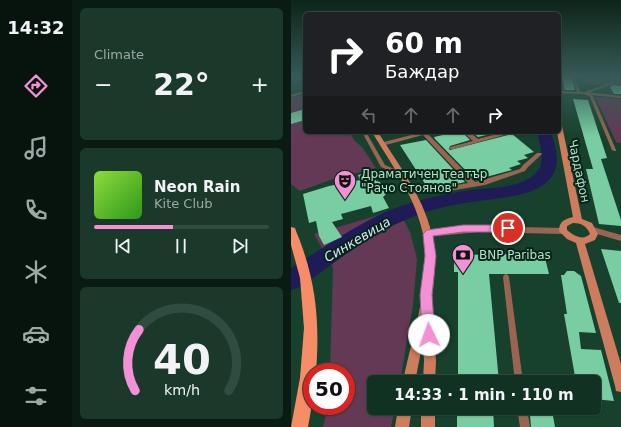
<!DOCTYPE html>
<html lang="en">
<head>
<meta charset="utf-8">
<style>
  body { margin:0; font-family:"DejaVu Sans",sans-serif; background:#1a392a; color:#f1f3f6; height:100vh; display:flex; flex-direction:column; font-size:15px; white-space:nowrap }
  * { box-sizing:border-box; margin:0 }
  p { font-size:13px; color:#9ca9a5 }
  .icon { flex:none; width:22px; height:22px; fill:none; stroke:currentColor; stroke-width:2; stroke-linecap:round; stroke-linejoin:round }
  .map { position:relative; flex:1; overflow:hidden }
  .details { display:flex; flex-direction:column; gap:8px; padding:8px; background:#091b13; width:219px }
  .details>* { flex:none }
  .guide { position:absolute; left:12px; top:12px; width:258px; height:122px; border-radius:6px; box-shadow:0 1px 3px #0004,0 0 0 1px #304c40; background:#202124; color:#fff; overflow:hidden }
  .speed { position:absolute; left:12px; top:363px; display:flex; gap:8px; font-size:20px; font-weight:700; text-align:center }
  .speed>* { display:grid; place-content:center; width:52px; height:52px; border-radius:50%; background:#113122; box-shadow:0 1px 3px #0004,0 0 0 1px #304c40; line-height:1 }
  .speed .limit { border:6px solid #d22; background:#fff; color:#111 }
  .pin { position:absolute; display:grid; place-items:center; width:34px; height:34px; color:#fff; margin:-17px; border:2px solid #fff; border-radius:50%; box-shadow:0 1px 4px #0007 }
  .me { position:absolute; width:44px; margin:-22px; rotate:357deg; stroke-linejoin:round; filter:drop-shadow(0 0 3px #0008) }
  .turn { display:flex; align-items:center; gap:14px; height:84px; padding:0 16px; font-size:18px }
  .turn .icon { width:52px; height:52px; stroke-width:2.5 }
  .turn b { display:block; font-size:28px; line-height:34px }
  .lanes { display:flex; align-items:center; height:38px; padding:0 16px; background:#0003; justify-content:center; gap:20px; direction:ltr }
  .lanes .off { opacity:.35 }
  .big { font-size:30px; font-weight:600; line-height:1.1 }
  .details .widget { flex:1; display:flex; flex-direction:column; justify-content:center; gap:6px; min-width:0; padding:0 14px; border-radius:6px; background:#1a392a }
  .details .dial { align-items:center; gap:0 }
  .dial svg { height:104px; overflow:visible; fill:none; stroke:#304c40; stroke-width:7; stroke-linecap:round; text-anchor:middle }
  .dial text { fill:#f1f3f6; stroke:none }
  .song { display:flex; align-items:center; gap:12px }
  .cover { width:48px; height:48px; border-radius:6px; background:linear-gradient(135deg,hsl(90 70% 55%),hsl(110 70% 35%)) }
  .played { height:4px; border-radius:2px; background:linear-gradient(90deg,#f491d4 45%,#304c40 45%) }
  .keys { display:flex; justify-content:space-around; direction:ltr }
  .heat { display:flex; justify-content:space-between; align-items:center; font-size:22px; direction:ltr }
  .trip { position:absolute; left:76px; top:375px; width:234px; height:40px; border-radius:6px; background:#113122; box-shadow:0 1px 3px #0004,0 0 0 1px #304c40; font-weight:600; line-height:40px; text-align:center }
  main { display:flex; flex:1; min-height:0 }
  .dock { display:flex; flex-direction:column; width:72px; justify-content:space-around; align-items:center; background:#07140e; color:#9ca9a5 }
  .dock .icon { width:28px; height:28px }
  .dock .selected { color:#f491d4 }
  .dock b { font-size:18px; color:#f1f3f6 }
  .map>svg:first-child { display:block }
  .green { fill:#643956 }
  .lines { fill:none; stroke-linecap:round; stroke-linejoin:round }
  .river { fill:#1f1b56; fill-rule:evenodd }
  .building { fill:#79cda2 }
  .service { fill:#996552; fill-rule:evenodd }
  .pedestrian { fill:#996552; fill-rule:evenodd }
  .minor { fill:#996552; fill-rule:evenodd }
  .tertiary { fill:#996552; fill-rule:evenodd }
  .secondary { fill:#ce7c5e; fill-rule:evenodd }
  .primary { fill:#f78d67; fill-rule:evenodd }
  .route { fill:#f491d4; stroke:#9f5e8a }
  .labels { text-anchor:middle; stroke-width:4; stroke-linejoin:round; paint-order:stroke }
  .street-label { font-size:12px; fill:#b9dfc9; stroke:#042617 }
  .poi-label { font-size:12px; fill:#b9dfc9; stroke:#042617; text-anchor:start }
  .water-label { font-size:13px; font-style:italic; fill:#dfe1f5; stroke:#042617 }
</style>
</head>
<body>
<main>
<nav class="dock">
<b>14:32</b>
<svg class="icon selected" aria-label="directions" viewBox="0 0 24 24"><path d="M12 3l9 9-9 9-9-9zM9 14v-3h6M13 9l2 2-2 2"/></svg>
<svg class="icon" aria-label="music" viewBox="0 0 24 24"><path d="M9 18V5l10-2v13"/><circle cx="6" cy="18" r="3"/><circle cx="16" cy="16" r="3"/></svg>
<svg class="icon" aria-label="phone" viewBox="0 0 24 24"><path d="M5 4h4l2 5-3 2q2 4 5 5l2-3 5 2v4C11 20 4 13 5 4z"/></svg>
<svg class="icon" aria-label="climate" viewBox="0 0 24 24"><path d="M12 3v18M4 7l16 10M4 17L20 7"/></svg>
<svg class="icon" aria-label="car" viewBox="0 0 24 24"><path d="M5 17H2v-5l4-1 3-4h7l3 4 3 1v5h-3M9 17h6M6 11h13"/><circle cx="7" cy="17" r="2"/><circle cx="17" cy="17" r="2"/></svg>
<svg class="icon" aria-label="filters" viewBox="0 0 24 24"><path d="M4 7h16M4 17h16"/><circle cx="9" cy="7" r="2"/><circle cx="15" cy="17" r="2"/></svg>
</nav>
<section class="details">
<div class="widget"><p>Climate</p>
<div class="heat"><a>−</a><b class="big">22°</b><a>+</a></div>
</div>
<div class="widget">
<div class="song"><i class="cover"></i><div><b>Neon Rain</b><p>Kite Club</p></div></div>
<div class="played"></div>
<div class="keys"><svg class="icon" aria-label="previous" viewBox="0 0 24 24"><path d="M18 5L8 12l10 7zM5 5v14"/></svg><svg class="icon" aria-label="pause" viewBox="0 0 24 24"><path d="M8 5v14M16 5v14"/></svg><svg class="icon" aria-label="next" viewBox="0 0 24 24"><path d="M6 5l10 7-10 7zM19 5v14"/></svg></div>
</div>
<div class="widget dial"><svg viewBox="0 0 100 80">
<path d="M14 69A42 42 0 1 1 86 69"/>
<path d="M14 69A42 42 0 0 1 17 22" stroke="#f491d4"/>
<text x="50" y="56" font-size="32" font-weight="700">40</text>
<text x="50" y="72" font-size="11">km/h</text>
</svg></div>
</section>
<div class="map">
<svg width="330" height="427" viewBox="0 0 330 427">
  <rect width="100%" height="100%" fill="#17412d"/>
  <!-- green -->
  <g class="green">
    <path d="M291,77H330V86L292,84Z"/>
    <path d="M14,94V132H59L63,140L71,147L85,168L42,179L9,191L0,184V98Z"/>
    <path d="M304,97L330,99V143L325,142Z"/>
    <path d="M102,211H108L119,232L126,259L122,305L109,382H83V408H104L100,427H32L37,406H55V372H39L42,268L23,234Z"/>
  </g>
  <g class="lines">
    <!-- river -->
    <path class="river" d="M246,132H260C265,149 271,166 258,180C241,198 203,198 180,202C159,205 138,210 119,218C78,234 44,263 9,287L0,290V268C29,250 56,231 86,216C115,202 147,195 179,190C200,187 229,189 245,173C255,163 249,144 246,132Z"/>
  </g>
  <!-- building -->
  <g class="building">
    <path d="M271,77H281L284,90H274Z"/>
    <path d="M322,85L330,86V94H323L319,87Z"/>
    <path d="M282,99L297,100L316,158L310,159L330,220V226L308,224L295,169H302Z"/>
    <path d="M14,109V120L0,124V113Z"/>
    <path d="M165,132H171L179,140L159,146L158,149L159,150L221,134L243,152L233,155L237,158L226,161L230,164L218,168L221,170L184,180L144,139L143,137Z"/>
    <path d="M181,132H208L187,137Z"/>
    <path d="M135,140L174,182L138,190L109,145Z"/>
    <path d="M81,172L85,181L89,182L95,194L92,197L98,208L82,213L80,206L50,214L52,219L41,222L51,237L33,245L28,236L25,221L18,223L12,194L38,186L69,180L67,175Z"/>
    <path d="M310,249L330,251V303H328Z"/>
    <path d="M235,254H253L258,274H198L208,382H167V272H163V255Z"/>
    <path d="M276,271H283L290,276L305,333L288,332L290,349L310,350L323,401L303,399V382H285L273,314H276L270,275H273Z"/>
    <path d="M166,408H202L203,427H166Z"/>
    <path d="M239,415L262,416L264,427H240Z"/>
  </g>
  <g class="lines">
    <!-- service -->
    <g class="service">
      <path d="M282,77H284L289,92H294L321,82L324,83L297,93L302,96L325,150V151H323L321,150L299,97L293,94L268,93V91L286,92Z"/>
      <path d="M71,132H75L94,165L110,172V174H106L90,167Z"/>
      <path d="M215,274L217,275L218,277L232,382H224L212,277L213,275Z"/>
      <path d="M226,408H236L239,427H229Z"/>
    </g>
    <!-- pedestrian -->
    <g class="pedestrian">
      <path d="M14,91V93L0,97V95Z"/>
      <path d="M294,92L330,96V98L292,94V92Z"/>
    </g>
    <!-- minor -->
    <g class="minor">
      <path d="M132,132H142L137,134L184,182L229,169L232,165L246,153H250L251,154L237,167L234,171L194,185L158,191H155L154,189L155,187L177,183L132,135L91,146L88,144L89,143Z"/>
      <path d="M172,132H179L187,139L214,132H224L163,149H159V147L182,141Z"/>
    </g>
    <!-- tertiary -->
    <g class="tertiary">
      <path d="M188,226L272,228L275,229L276,231L275,233L272,234L188,232L136,237L133,236L132,234L133,232C150,227 170,227 188,226Z"/>
      <path d="M302,227L330,235V241L299,232L298,230L299,228Z"/>
    </g>
    <!-- secondary -->
    <g class="secondary">
      <path d="M268,124L271,126L291,219L301,223L307,234L304,240L294,244L330,364V392L325,391L324,386L285,243L276,239L268,231C268,221 274,219 282,217L266,132H268ZM282,223C290,223 296,226 299,234C292,241 283,236 276,230V226Z"/>
      <path d="M81,132H87C108,166 136,201 142,241C146,262 143,283 140,303L141,306L145,361L144,382H132L133,361L132,341L124,382H112C121,334 144,275 130,226C121,192 99,162 81,132Z"/>
      <path d="M107,408H121L118,427H104Z"/>
      <rect x="130" y="408" width="14" height="19"/>
    </g>
    <!-- primary -->
    <path class="primary" d="M0,227L4,228L5,231C25,279 29,321 25,372H21V404L17,427H0L9,378L13,328L9,278L0,245Z"/>
  </g>
  <!-- sky -->
  <linearGradient id="sky" x2="0" y2="1"><stop stop-color="#0d2419"/><stop offset="0.56" stop-color="#365a57"/><stop offset="1" stop-color="#365a57" stop-opacity="0"/></linearGradient>
  <rect width="330" height="137" fill="url(#sky)"/>
  <!-- route -->
  <path class="route" d="M172,225H217L222,228L217,232H172L142,236L145,256L141,295L144,335L142,339L138,341L133,339L131,335L129,295L134,256L132,234L136,230Z"/>
  <!-- icons -->
  <defs>
    <g id="theatre-pin" transform="scale(1.15)"><path d="M0 17L-7.5 6A9.5 9.5 0 1 1 7.5 6Z" fill="#f491d4" stroke="#042617"/><path d="M-5-5.5Q0-4 5-5.5V0Q5 5 0 6Q-5 5-5 0ZM-3.3-2.5H-1v1.5H-3.3ZM1-2.5H3.3v1.5H1ZM-2.8 1Q0 5.5 2.8 1Z" fill="#111"/></g>
    <g id="bank-pin" transform="scale(1.15)"><path d="M0 17L-7.5 6A9.5 9.5 0 1 1 7.5 6Z" fill="#f491d4" stroke="#042617"/><path d="M-6-4H6V4H-6ZM0-2.3a2.3 2.3 0 1 0 0 4.6a2.3 2.3 0 1 0 0-4.6Z" fill="#111"/></g>
  </defs>
  <g fill-rule="evenodd">
    <use href="#theatre-pin" x="54" y="181"/>
    <use href="#bank-pin" x="172" y="255"/>
  </g>
  <g class="labels">
    <!-- street labels -->
    <g class="street-label">
      <text transform="translate(288 171) rotate(78)" y="4">Чардафон</text>
    </g>
    <!-- poi labels -->
    <g class="poi-label">
      <text x="70" y="178">Драматичен театър<tspan x="70" dy="14">"Рачо Стоянов"</tspan></text>
      <text x="188" y="259">BNP Paribas</text>
    </g>
    <!-- water labels -->
    <g class="water-label">
      <text transform="translate(66 239) rotate(-31)" y="5">Синкевица</text>
    </g>
  </g>
</svg>
<div class="speed"><div class="limit">50</div></div>
<div class="pin" style="left:217px;top:228px;background:#d93025"><svg class="icon" aria-label="arrive" viewBox="0 0 24 24"><path d="M6 21V4h12l-3 4 3 4H6"/></svg></div>
<svg class="me" style="left:138px;top:335px" viewBox="-20 -20 40 40"><circle r="19" fill="#fff"/><path d="M0-13L10 11 0 6-10 11z" fill="#f491d4"/></svg>
<div class="trip">14:33 · 1 min · 110 m</div>
<div class="guide">
<div class="turn"><svg class="icon" aria-label="right" viewBox="0 0 24 24"><path d="M7 20v-9h11M14 6l5 5-5 5"/></svg><div><b>60 m</b>Баждар</div></div>
<div class="lanes"><svg class="icon off" aria-label="left" viewBox="0 0 24 24"><path d="M17 20v-9H6M10 6l-5 5 5 5"/></svg><svg class="icon off" aria-label="ahead" viewBox="0 0 24 24"><path d="M12 20V5M6 11l6-6 6 6"/></svg><svg class="icon off" aria-label="ahead" viewBox="0 0 24 24"><path d="M12 20V5M6 11l6-6 6 6"/></svg><svg class="icon" aria-label="right" viewBox="0 0 24 24"><path d="M7 20v-9h11M14 6l5 5-5 5"/></svg></div>
</div>
</div>
</main>
</body>
</html>
